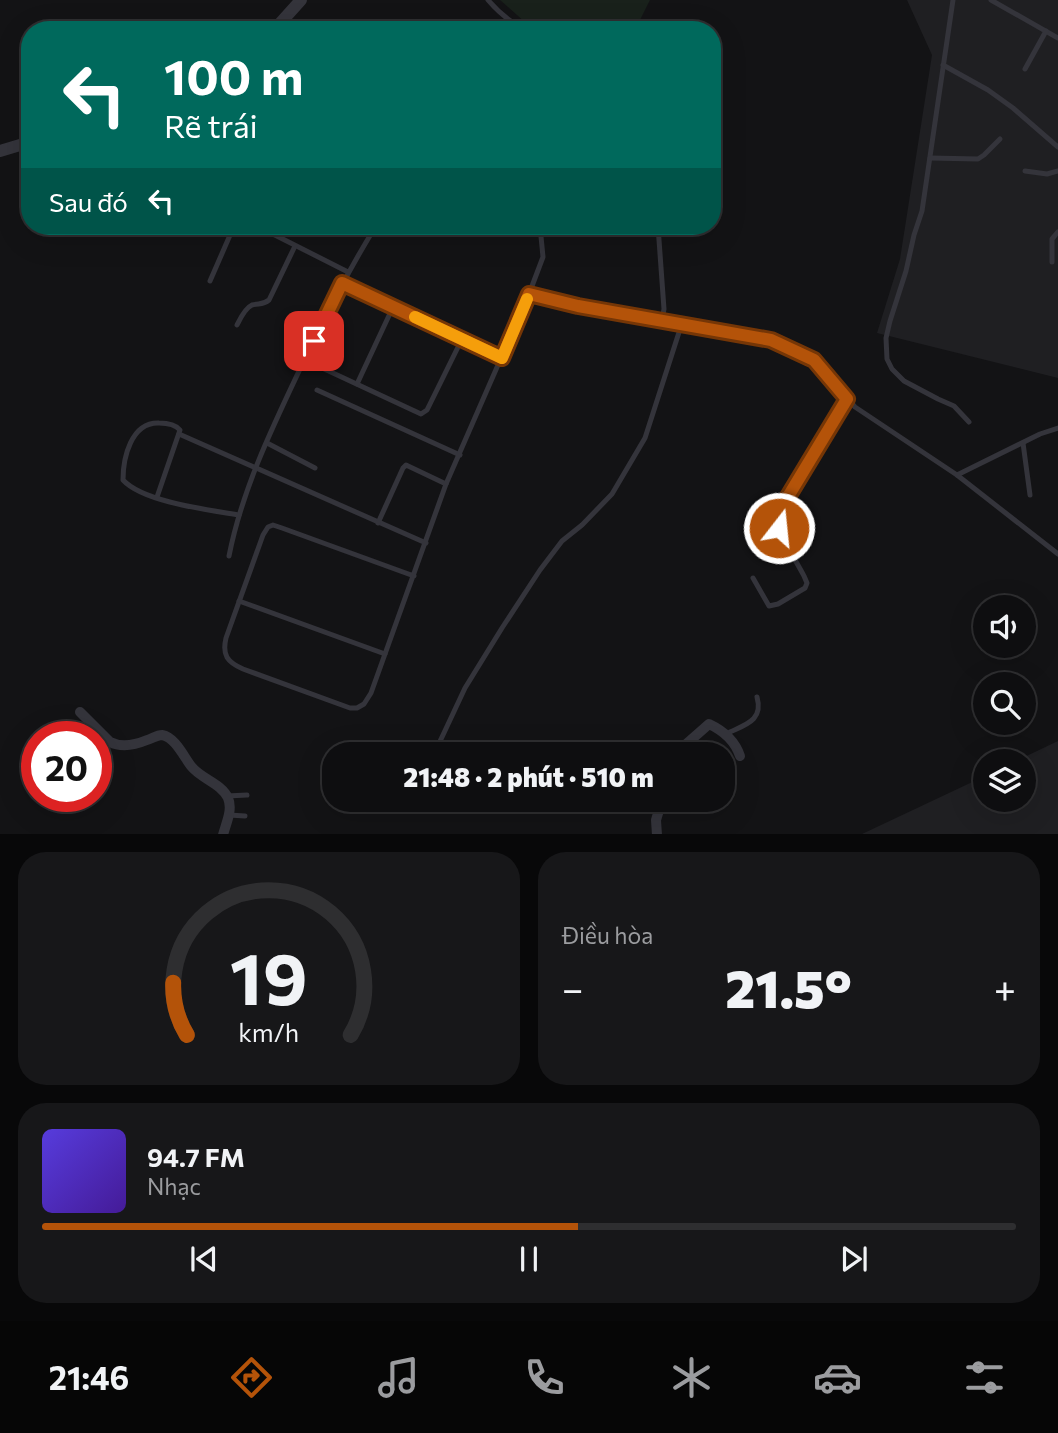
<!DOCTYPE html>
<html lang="vi">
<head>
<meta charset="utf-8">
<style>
  body { margin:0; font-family:Commissioner,sans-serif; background:#171719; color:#f1f3f6; height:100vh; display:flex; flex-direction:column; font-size:26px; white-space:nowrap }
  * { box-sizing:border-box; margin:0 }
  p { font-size:23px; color:#9b9c9f }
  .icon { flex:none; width:38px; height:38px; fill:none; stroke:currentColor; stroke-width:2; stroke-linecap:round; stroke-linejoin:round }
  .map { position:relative; height:834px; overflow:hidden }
  .drawer { display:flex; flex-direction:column; gap:18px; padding:18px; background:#080809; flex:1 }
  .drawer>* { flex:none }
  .hud { position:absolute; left:21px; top:21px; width:700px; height:214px; border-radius:28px; box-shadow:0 7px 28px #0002,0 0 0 2px #2e2e30; background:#00695c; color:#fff; overflow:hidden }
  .fabs { position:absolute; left:973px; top:595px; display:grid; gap:14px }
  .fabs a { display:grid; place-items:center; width:63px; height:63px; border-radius:50%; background:#0e0e10; box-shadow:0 7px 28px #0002,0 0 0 2px #2e2e30; font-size:35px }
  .speed { position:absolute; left:21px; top:721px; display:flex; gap:14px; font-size:35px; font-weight:700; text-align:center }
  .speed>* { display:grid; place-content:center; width:91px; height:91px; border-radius:50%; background:#0e0e10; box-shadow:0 7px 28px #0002,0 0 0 2px #2e2e30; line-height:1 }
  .speed .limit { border:10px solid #d22; background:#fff; color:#111 }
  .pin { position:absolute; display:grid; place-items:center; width:60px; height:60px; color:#fff; margin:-30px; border-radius:14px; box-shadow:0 4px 10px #0006 }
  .me { position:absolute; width:77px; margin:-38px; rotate:16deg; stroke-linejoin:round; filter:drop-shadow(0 0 5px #0008) }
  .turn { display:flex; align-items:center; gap:24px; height:147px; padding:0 28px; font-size:32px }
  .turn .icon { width:91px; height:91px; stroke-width:2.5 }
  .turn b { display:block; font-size:49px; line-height:60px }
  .then { display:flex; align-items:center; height:66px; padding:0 28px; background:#0003; gap:14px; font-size:26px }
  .big { font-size:52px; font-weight:800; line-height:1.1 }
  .drawer .card { flex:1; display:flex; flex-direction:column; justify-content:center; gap:10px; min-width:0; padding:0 24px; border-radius:28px; background:#171719 }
  .drawer .dial { align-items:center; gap:0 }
  .dial svg { height:182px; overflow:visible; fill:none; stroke:#2e2e30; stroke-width:7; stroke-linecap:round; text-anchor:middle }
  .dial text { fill:#f1f3f6; stroke:none }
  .song { display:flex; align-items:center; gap:21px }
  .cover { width:84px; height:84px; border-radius:10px; background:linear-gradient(135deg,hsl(250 70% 55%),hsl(260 70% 35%)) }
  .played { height:7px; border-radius:4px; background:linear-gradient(90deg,#b45309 55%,#2e2e30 55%) }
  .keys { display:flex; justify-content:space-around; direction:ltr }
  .heat { display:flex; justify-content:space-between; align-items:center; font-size:38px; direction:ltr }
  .drawer .tiles { flex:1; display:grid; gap:18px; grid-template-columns:1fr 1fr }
  .card:last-child { grid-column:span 2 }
  .trip { position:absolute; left:322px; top:742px; width:413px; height:70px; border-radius:28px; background:#0e0e10; box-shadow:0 7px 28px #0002,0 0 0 2px #2e2e30; font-weight:800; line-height:70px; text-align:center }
  .menu { display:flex; height:112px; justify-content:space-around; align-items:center; background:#060606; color:#9b9c9f }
  .menu .icon { width:49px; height:49px }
  .menu .active { color:#b45309 }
  .menu b { font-size:32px; color:#f1f3f6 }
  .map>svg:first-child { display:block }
  .built { fill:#1f1f22 }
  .green { fill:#19211b }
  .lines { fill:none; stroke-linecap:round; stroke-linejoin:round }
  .service { stroke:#34343b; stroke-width:5 }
  .minor { stroke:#34343b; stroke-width:10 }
  .tertiary { stroke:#34343b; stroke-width:12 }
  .route-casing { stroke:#753606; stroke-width:18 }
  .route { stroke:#b45309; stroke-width:12 }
  .slow { stroke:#f59e0b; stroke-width:12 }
</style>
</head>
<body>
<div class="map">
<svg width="1058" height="835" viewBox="0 0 1058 835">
  <rect width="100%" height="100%" fill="#131315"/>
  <!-- built -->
  <g class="built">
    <path d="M907,0H1058V378L877,333L900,259L932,55Z"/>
    <path d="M1058,741V834H862L985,776V800H1024V761H1016Z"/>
  </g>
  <!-- green -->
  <path class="green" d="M500,0H650L635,30H554L526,23Z"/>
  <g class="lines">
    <!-- service -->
    <g class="service">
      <path d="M488,0C499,13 510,22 525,30"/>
      <path d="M953,0L922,211L914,235L906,271L890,321L886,338L887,359L892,369L904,381L938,399L954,406L969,422"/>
      <path d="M991,0L1058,38"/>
      <path d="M943,65L988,90L1013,108L1058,147"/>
      <path d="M1025,69L1046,31"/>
      <path d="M930,158L978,159L984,155L1000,139"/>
      <path d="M1025,171L1047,174L1058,171"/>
      <path d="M257,226L348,272"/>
      <path d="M658,226L664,309L662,320"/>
      <path d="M1052,262V239L1058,232"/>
      <path d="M210,281L234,226"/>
      <path d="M342,283L502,358"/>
      <path d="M529,294L543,257L540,226"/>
      <path d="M237,325C240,319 245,308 252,305C259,303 263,305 269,300L295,246"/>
      <path d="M305,360L421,414L427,410L462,339"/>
      <path d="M357,384L393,307"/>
      <path d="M317,390L460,455"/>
      <path d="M179,434L426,543"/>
      <path d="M267,443L315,468"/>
      <path d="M1023,443L1030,495"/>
      <path d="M957,475L1040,434L1058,428"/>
      <path d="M157,497L180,430C175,424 167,423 159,423C131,422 123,458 123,480C143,502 209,510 239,515"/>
      <path d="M378,523L403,468L406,465L446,484"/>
      <path d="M229,556C242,490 272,428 301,367C325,318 347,272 376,226"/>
      <path d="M414,576L282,528L273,525L268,527L263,535L226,638C222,655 227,662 243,669L350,708H357L364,704L371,693L446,484L529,294L578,306L762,338L814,360L855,407L957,475L1058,554"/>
      <path d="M753,578L769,606L778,604L805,588L807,583L804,576C798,564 778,533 778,522C778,504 835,419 847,399"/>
      <path d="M239,601L385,654"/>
      <path d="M726,734C743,725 764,722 757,697"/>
      <path d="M435,752L465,688L502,628L540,570L562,541L582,525L612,494L645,438L682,323"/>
      <path d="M227,796L247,795"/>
      <path d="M229,815L245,816"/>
    </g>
    <!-- minor -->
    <g class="minor">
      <path d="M80,712L110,742C122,748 135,745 147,740C151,739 157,735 162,735C175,737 184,757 191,766C201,779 221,783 228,798C233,810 226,823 223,835"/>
      <path d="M678,754L684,746L709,724C724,731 735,741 740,756"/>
      <path d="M657,835L656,820L662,800"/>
    </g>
    <!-- tertiary -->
    <g class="tertiary">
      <path d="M274,30L301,0"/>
      <path d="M0,151L30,142"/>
    </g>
  </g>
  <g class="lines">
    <!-- route casing -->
    <g class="route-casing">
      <path id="route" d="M314,341L342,283L502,358L529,294L578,306L771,340L814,360L847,399L786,500L778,520L779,528"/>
    </g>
    <!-- route -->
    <use href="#route" class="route"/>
    <!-- slow -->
    <path class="slow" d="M415,317L502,358L527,299"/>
  </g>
</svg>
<div class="fabs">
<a><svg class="icon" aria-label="sound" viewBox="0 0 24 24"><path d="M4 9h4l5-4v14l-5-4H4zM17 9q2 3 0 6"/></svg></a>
<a><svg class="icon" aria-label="search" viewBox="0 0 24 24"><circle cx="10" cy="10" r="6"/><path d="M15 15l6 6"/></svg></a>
<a><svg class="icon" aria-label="layers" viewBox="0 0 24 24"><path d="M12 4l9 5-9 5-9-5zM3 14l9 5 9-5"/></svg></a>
</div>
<div class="speed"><div class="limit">20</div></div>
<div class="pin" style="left:314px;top:341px;background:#d93025"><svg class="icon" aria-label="arrive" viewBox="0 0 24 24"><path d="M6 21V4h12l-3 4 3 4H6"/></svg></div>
<svg class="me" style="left:779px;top:528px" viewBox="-20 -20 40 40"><circle r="17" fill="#b45309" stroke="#fff" stroke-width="3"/><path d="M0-11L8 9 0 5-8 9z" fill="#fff"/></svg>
<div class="trip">21:48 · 2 phút · 510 m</div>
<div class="hud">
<div class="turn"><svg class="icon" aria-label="left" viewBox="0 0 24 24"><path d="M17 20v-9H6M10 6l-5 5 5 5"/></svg><div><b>100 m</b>Rẽ trái</div></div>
<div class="then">Sau đó<svg class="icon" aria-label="left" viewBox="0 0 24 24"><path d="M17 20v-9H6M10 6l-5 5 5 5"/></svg></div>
</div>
</div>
<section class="drawer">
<div class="tiles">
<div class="card dial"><svg viewBox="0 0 100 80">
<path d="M14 69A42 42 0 1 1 86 69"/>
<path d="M14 69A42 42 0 0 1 8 46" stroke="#b45309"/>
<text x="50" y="56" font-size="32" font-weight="700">19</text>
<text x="50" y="72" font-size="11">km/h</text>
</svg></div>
<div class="card"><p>Điều hòa</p>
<div class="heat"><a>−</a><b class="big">21.5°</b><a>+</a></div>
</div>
<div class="card">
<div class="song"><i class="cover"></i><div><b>94.7 FM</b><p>Nhạc</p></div></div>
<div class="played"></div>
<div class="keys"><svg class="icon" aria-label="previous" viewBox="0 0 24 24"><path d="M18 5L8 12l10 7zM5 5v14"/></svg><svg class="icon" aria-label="pause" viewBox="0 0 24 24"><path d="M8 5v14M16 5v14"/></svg><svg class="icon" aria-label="next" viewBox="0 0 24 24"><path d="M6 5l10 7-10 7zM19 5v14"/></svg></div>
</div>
</div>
</section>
<nav class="menu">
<b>21:46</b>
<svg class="icon active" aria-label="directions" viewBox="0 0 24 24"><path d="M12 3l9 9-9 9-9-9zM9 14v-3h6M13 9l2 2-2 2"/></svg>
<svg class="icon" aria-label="music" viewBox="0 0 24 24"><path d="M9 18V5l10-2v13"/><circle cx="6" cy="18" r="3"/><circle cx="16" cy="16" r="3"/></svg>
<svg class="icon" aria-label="phone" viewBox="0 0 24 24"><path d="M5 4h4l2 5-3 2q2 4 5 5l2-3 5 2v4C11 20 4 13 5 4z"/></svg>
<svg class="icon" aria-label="climate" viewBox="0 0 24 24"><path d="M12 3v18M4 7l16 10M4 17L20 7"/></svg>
<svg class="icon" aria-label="car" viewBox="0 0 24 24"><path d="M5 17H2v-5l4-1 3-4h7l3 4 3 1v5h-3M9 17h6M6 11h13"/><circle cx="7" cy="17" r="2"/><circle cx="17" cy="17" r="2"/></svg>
<svg class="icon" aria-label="filters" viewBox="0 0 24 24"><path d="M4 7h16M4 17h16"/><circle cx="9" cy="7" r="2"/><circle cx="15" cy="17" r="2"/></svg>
</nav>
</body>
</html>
